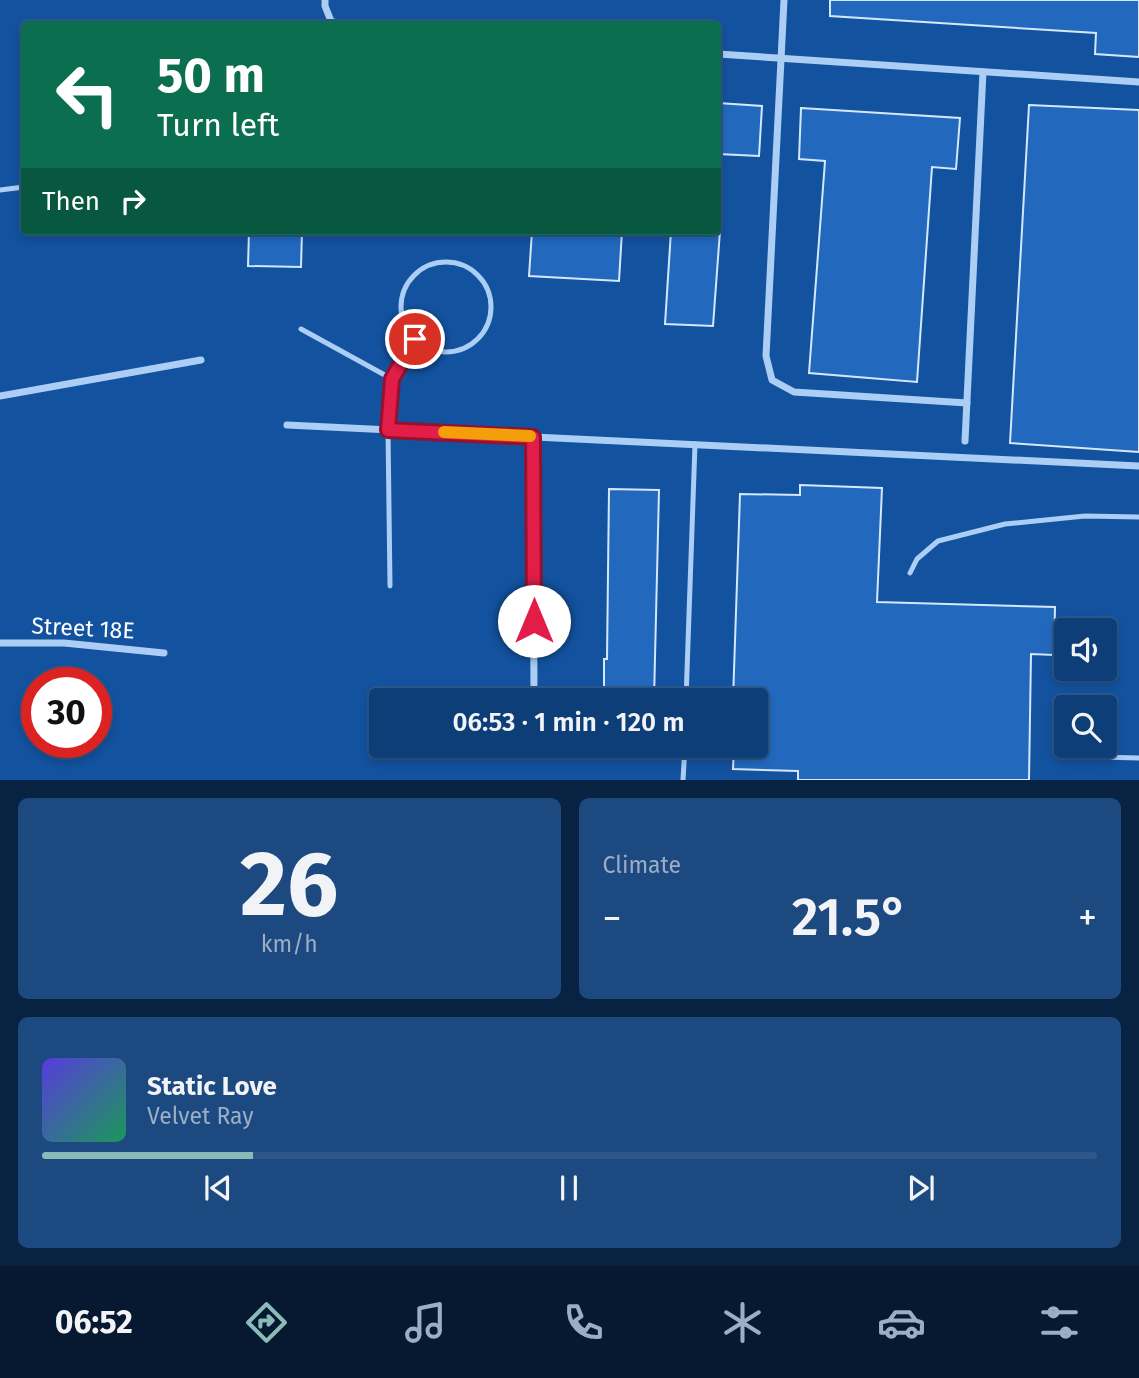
<!DOCTYPE html>
<html lang="en">
<head>
<meta charset="utf-8">
<style>
  body { margin:0; font-family:"Fira Sans",sans-serif; background:#1c497f; color:#f1f3f6; height:100vh; display:flex; flex-direction:column; font-size:26px; white-space:nowrap }
  * { box-sizing:border-box; margin:0 }
  p { font-size:23px; color:#9baec6 }
  .icon { flex:none; width:38px; height:38px; fill:none; stroke:currentColor; stroke-width:2; stroke-linecap:round; stroke-linejoin:round }
  .map { position:relative; height:780px; overflow:hidden }
  .details { display:flex; flex-direction:column; gap:18px; padding:18px; background:#082241; flex:1 }
  .details>* { flex:none }
  .hud { position:absolute; left:21px; top:21px; width:700px; height:214px; border-radius:7px; box-shadow:0 4px 10px #0003,0 0 0 2px #2e5789; background:#0b6e4f; color:#fff; overflow:hidden }
  .tools { position:absolute; left:1054px; top:618px; display:grid; gap:14px }
  .tools a { display:grid; place-items:center; width:63px; height:63px; border-radius:7px; background:#0e3e77; box-shadow:0 4px 10px #0003,0 0 0 2px #2e5789; font-size:35px }
  .speed { position:absolute; left:21px; top:667px; display:flex; gap:14px; font-size:35px; font-weight:700; text-align:center }
  .speed>* { display:grid; place-content:center; width:91px; height:91px; border-radius:50%; background:#0e3e77; box-shadow:0 4px 10px #0003,0 0 0 2px #2e5789; line-height:1 }
  .speed .limit { border:10px solid #d22; background:#fff; color:#111 }
  .pin { position:absolute; display:grid; place-items:center; width:60px; height:60px; color:#fff; margin:-30px; border:4px solid #fff; border-radius:50%; box-shadow:0 2px 7px #0007 }
  .me { position:absolute; width:77px; margin:-38px; rotate:0deg; stroke-linejoin:round; filter:drop-shadow(0 0 5px #0008) }
  .turn { display:flex; align-items:center; gap:24px; height:147px; padding:0 21px; font-size:32px }
  .turn .icon { width:91px; height:91px; stroke-width:2.5 }
  .turn b { display:block; font-size:49px; line-height:60px }
  .then { display:flex; align-items:center; height:66px; padding:0 21px; background:#0003; gap:14px; font-size:26px }
  .big { font-size:52px; font-weight:600; line-height:1.1 }
  .details .widget { flex:1; display:flex; flex-direction:column; justify-content:center; gap:10px; min-width:0; padding:0 24px; border-radius:10px; background:#1c497f }
  .details .dial { align-items:center; gap:0 }
  .dial b { font-size:91px; line-height:1 }
  .song { display:flex; align-items:center; gap:21px }
  .cover { width:84px; height:84px; border-radius:10px; background:linear-gradient(135deg,hsl(250 70% 55%),hsl(150 70% 35%)) }
  .played { height:7px; border-radius:4px; background:linear-gradient(90deg,#8bbbb9 20%,#2e5789 20%) }
  .keys { display:flex; justify-content:space-around; direction:ltr }
  .heat { display:flex; justify-content:space-between; align-items:center; font-size:38px; direction:ltr }
  .details .tiles { flex:1; display:grid; gap:18px; grid-template-columns:1fr 1fr }
  .widget:last-child { grid-column:span 2 }
  .trip { position:absolute; left:369px; top:688px; width:399px; height:70px; border-radius:7px; background:#0e3e77; box-shadow:0 4px 10px #0003,0 0 0 2px #2e5789; font-weight:600; line-height:70px; text-align:center }
  .menu { display:flex; height:112px; justify-content:space-around; align-items:center; background:#061930; color:#9baec6 }
  .menu .icon { width:49px; height:49px }
  .menu .current { color:#8bbbb9 }
  .menu b { font-size:32px; color:#f1f3f6 }
  .map>svg:first-child { display:block }
  .building { fill:#2269be; stroke:#d4e8fd; stroke-width:2 }
  .lines { fill:none; stroke-linecap:round; stroke-linejoin:round }
  .service { stroke:#accdf4; stroke-width:5 }
  .minor { stroke:#accdf4; stroke-width:7 }
  .route-casing { stroke:#92132f; stroke-width:18 }
  .route { stroke:#e11d48; stroke-width:12 }
  .slow { stroke:#f59e0b; stroke-width:12 }
  .labels { text-anchor:middle; stroke-width:7; stroke-linejoin:round; paint-order:stroke }
  .street-label { font-size:23px; fill:#fff; stroke:#13529f }
</style>
</head>
<body>
<div class="map">
<svg width="1139" height="780" viewBox="0 0 1139 780">
  <rect width="100%" height="100%" fill="#13529f"/>
  <!-- building -->
  <g class="building">
    <path d="M830,0H1139V57L1095,54L1096,33L830,16Z"/>
    <path d="M718,103L762,106L759,156L718,154Z"/>
    <path d="M1029,105L1139,110V452L1010,443Z"/>
    <path d="M801,108L960,118L956,169L932,167L917,382L809,373L825,161L799,159Z"/>
    <path d="M249,231H302L301,267L248,266Z"/>
    <path d="M532,231H622L619,281L529,276Z"/>
    <path d="M671,231H720L713,326L665,324Z"/>
    <path d="M800,485L882,488L877,602L1055,607L1054,655L1031,654L1029,780H798V771L733,769L734,746H756V700H733L740,494L800,495Z"/>
    <path d="M609,489L659,490L654,700H604V659H607Z"/>
  </g>
  <g class="lines">
    <!-- service -->
    <g class="service">
      <path d="M0,190L24,187"/>
      <circle cx="446" cy="307" r="45"/>
      <path d="M301,329L392,379"/>
      <path d="M910,573L917,559L938,541L1005,524L1085,516L1139,517"/>
      <path d="M390,586L388,430L392,379L415,339"/>
      <path d="M686,700L695,444"/>
      <path d="M1060,756L1139,758"/>
      <path d="M683,780L685,746"/>
    </g>
    <!-- minor -->
    <g class="minor">
      <path d="M325,0V6L331,21L340,24"/>
      <path d="M784,0L766,356L772,380L794,392L967,403"/>
      <path d="M718,54L1139,82"/>
      <path d="M0,396L201,360"/>
      <path d="M287,425L1139,466"/>
      <path d="M533,437L534,700"/>
      <path d="M965,441L983,72"/>
      <path d="M0,643H64L164,653"/>
    </g>
  </g>
  <g class="lines">
    <!-- route casing -->
    <g class="route-casing">
      <path id="route" d="M415,339L392,379L388,430L533,437L534,621"/>
    </g>
    <!-- route -->
    <use href="#route" class="route"/>
    <!-- slow -->
    <path class="slow" d="M444,432L530,436"/>
  </g>
  <g class="labels">
    <!-- street labels -->
    <g class="street-label">
      <text transform="translate(83 628) rotate(3)" y="8">Street 18E</text>
    </g>
  </g>
</svg>
<div class="tools">
<a><svg class="icon" aria-label="sound" viewBox="0 0 24 24"><path d="M4 9h4l5-4v14l-5-4H4zM17 9q2 3 0 6"/></svg></a>
<a><svg class="icon" aria-label="search" viewBox="0 0 24 24"><circle cx="10" cy="10" r="6"/><path d="M15 15l6 6"/></svg></a>
</div>
<div class="speed"><div class="limit">30</div></div>
<div class="pin" style="left:415px;top:339px;background:#d93025"><svg class="icon" aria-label="arrive" viewBox="0 0 24 24"><path d="M6 21V4h12l-3 4 3 4H6"/></svg></div>
<svg class="me" style="left:534px;top:621px" viewBox="-20 -20 40 40"><circle r="19" fill="#fff"/><path d="M0-13L10 11 0 6-10 11z" fill="#e11d48"/></svg>
<div class="trip">06:53 · 1 min · 120 m</div>
<div class="hud">
<div class="turn"><svg class="icon" aria-label="left" viewBox="0 0 24 24"><path d="M17 20v-9H6M10 6l-5 5 5 5"/></svg><div><b>50 m</b>Turn left</div></div>
<div class="then">Then<svg class="icon" aria-label="right" viewBox="0 0 24 24"><path d="M7 20v-9h11M14 6l5 5-5 5"/></svg></div>
</div>
</div>
<section class="details">
<div class="tiles">
<div class="widget dial"><b>26</b><p>km/h</p></div>
<div class="widget"><p>Climate</p>
<div class="heat"><a>−</a><b class="big">21.5°</b><a>+</a></div>
</div>
<div class="widget">
<div class="song"><i class="cover"></i><div><b>Static Love</b><p>Velvet Ray</p></div></div>
<div class="played"></div>
<div class="keys"><svg class="icon" aria-label="previous" viewBox="0 0 24 24"><path d="M18 5L8 12l10 7zM5 5v14"/></svg><svg class="icon" aria-label="pause" viewBox="0 0 24 24"><path d="M8 5v14M16 5v14"/></svg><svg class="icon" aria-label="next" viewBox="0 0 24 24"><path d="M6 5l10 7-10 7zM19 5v14"/></svg></div>
</div>
</div>
</section>
<nav class="menu">
<b>06:52</b>
<svg class="icon current" aria-label="directions" viewBox="0 0 24 24"><path d="M12 3l9 9-9 9-9-9zM9 14v-3h6M13 9l2 2-2 2"/></svg>
<svg class="icon" aria-label="music" viewBox="0 0 24 24"><path d="M9 18V5l10-2v13"/><circle cx="6" cy="18" r="3"/><circle cx="16" cy="16" r="3"/></svg>
<svg class="icon" aria-label="phone" viewBox="0 0 24 24"><path d="M5 4h4l2 5-3 2q2 4 5 5l2-3 5 2v4C11 20 4 13 5 4z"/></svg>
<svg class="icon" aria-label="climate" viewBox="0 0 24 24"><path d="M12 3v18M4 7l16 10M4 17L20 7"/></svg>
<svg class="icon" aria-label="car" viewBox="0 0 24 24"><path d="M5 17H2v-5l4-1 3-4h7l3 4 3 1v5h-3M9 17h6M6 11h13"/><circle cx="7" cy="17" r="2"/><circle cx="17" cy="17" r="2"/></svg>
<svg class="icon" aria-label="filters" viewBox="0 0 24 24"><path d="M4 7h16M4 17h16"/><circle cx="9" cy="7" r="2"/><circle cx="15" cy="17" r="2"/></svg>
</nav>
</body>
</html>
